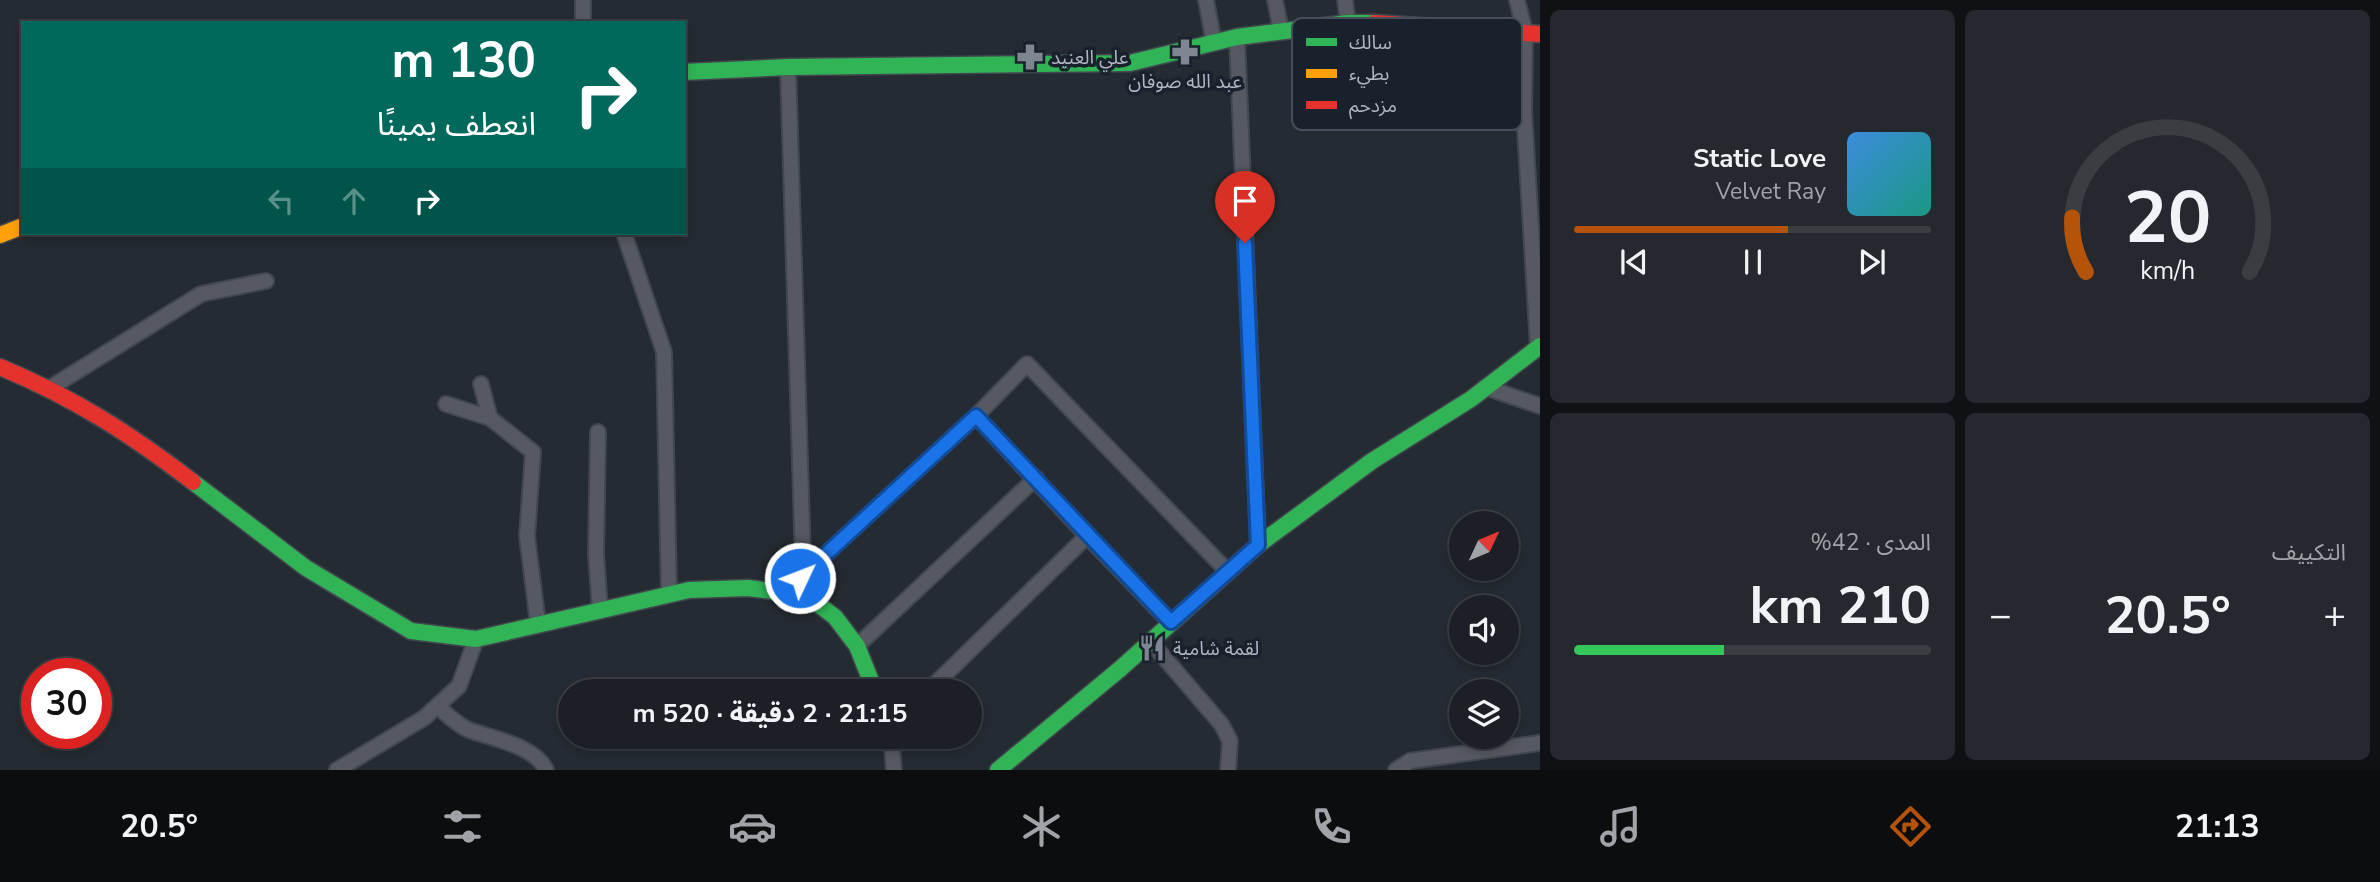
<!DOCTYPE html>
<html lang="ar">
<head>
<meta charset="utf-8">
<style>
  body { margin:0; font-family:"Nunito Sans","Noto Sans Arabic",sans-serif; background:#25282e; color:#f1f3f6; direction:rtl; height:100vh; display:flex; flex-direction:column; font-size:26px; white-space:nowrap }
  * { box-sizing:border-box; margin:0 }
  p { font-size:23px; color:#a0a3a7 }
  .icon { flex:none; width:38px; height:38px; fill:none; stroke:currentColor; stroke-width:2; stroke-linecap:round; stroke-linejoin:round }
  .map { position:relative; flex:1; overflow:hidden; direction:ltr }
  .sheet { display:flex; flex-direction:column; gap:10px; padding:10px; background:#0f1215; width:840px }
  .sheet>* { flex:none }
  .hud { position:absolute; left:21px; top:21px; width:665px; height:214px; border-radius:0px; box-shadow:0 4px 10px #0003,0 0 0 2px #3a3e43; direction:rtl; background:#00695c; color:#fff; overflow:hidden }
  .needle { width:46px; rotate:46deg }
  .fabs { position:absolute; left:1449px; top:511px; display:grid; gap:14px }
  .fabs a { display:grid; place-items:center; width:70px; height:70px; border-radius:50%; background:#1c2026; box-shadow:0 4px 10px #0003,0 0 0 2px #3a3e43; font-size:35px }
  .speed { position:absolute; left:21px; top:658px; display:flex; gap:14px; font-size:35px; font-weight:700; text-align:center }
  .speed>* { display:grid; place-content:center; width:91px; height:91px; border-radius:50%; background:#1c2026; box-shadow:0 4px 10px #0003,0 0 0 2px #3a3e43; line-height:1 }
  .speed .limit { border:10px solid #d22; background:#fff; color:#111 }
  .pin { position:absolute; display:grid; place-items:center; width:60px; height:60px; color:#fff; margin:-72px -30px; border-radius:50% 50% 50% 0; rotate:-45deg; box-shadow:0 0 7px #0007 }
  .pin .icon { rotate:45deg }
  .me { position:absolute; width:77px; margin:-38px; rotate:47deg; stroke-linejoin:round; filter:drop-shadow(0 0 5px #0008) }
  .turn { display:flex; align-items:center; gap:24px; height:147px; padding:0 35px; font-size:32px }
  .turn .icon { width:91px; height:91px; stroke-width:2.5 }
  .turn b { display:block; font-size:49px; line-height:60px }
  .lanes { display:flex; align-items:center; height:66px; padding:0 35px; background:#0003; justify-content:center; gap:35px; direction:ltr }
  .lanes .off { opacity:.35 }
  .big { font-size:52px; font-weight:700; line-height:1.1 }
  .sheet .card { flex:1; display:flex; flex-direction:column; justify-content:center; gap:10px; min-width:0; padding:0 24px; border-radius:10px; background:#25282e }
  .sheet .dial { align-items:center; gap:0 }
  .dial svg { height:182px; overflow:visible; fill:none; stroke:#3a3e43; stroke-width:7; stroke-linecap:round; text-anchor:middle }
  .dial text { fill:#f1f3f6; stroke:none }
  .song { display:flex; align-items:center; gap:21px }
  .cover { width:84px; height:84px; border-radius:10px; background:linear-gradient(135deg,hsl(210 70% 55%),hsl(170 70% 35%)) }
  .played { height:7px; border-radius:4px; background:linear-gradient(90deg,#b45309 60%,#3a3e43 60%) }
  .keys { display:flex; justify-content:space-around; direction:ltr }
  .heat { display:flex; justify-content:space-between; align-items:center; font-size:38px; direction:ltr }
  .charge { height:10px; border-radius:5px; background:linear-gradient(90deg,#34c759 42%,#3a3e43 0) }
  .sheet .tiles { flex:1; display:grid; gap:10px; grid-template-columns:repeat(2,1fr) }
  .trip { position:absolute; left:558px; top:679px; width:424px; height:70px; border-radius:35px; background:#1c2026; box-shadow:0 4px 10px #0003,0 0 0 2px #3a3e43; font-weight:700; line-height:70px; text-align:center; direction:rtl }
  .dock { display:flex; height:112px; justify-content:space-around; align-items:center; background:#0b0d0f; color:#a0a3a7 }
  .dock .icon { width:49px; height:49px }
  .dock .active { color:#b45309 }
  .dock b { font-size:32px; color:#f1f3f6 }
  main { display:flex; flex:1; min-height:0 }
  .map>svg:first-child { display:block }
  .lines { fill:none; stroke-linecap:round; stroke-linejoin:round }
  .street-casing { stroke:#42474f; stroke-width:18 }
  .fast-casing { stroke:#42474f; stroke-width:19 }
  .slow-casing { stroke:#42474f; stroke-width:19 }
  .jam-casing { stroke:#42474f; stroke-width:19 }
  .street { stroke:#565961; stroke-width:14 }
  .fast { stroke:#30b455; stroke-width:16 }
  .slow { stroke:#ff9f0a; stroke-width:16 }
  .jam { stroke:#e5322d; stroke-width:16 }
  .route-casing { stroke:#114b97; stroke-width:18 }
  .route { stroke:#1a73e8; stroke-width:12 }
  .labels { text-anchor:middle; stroke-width:7; stroke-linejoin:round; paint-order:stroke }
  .poi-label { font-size:19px; fill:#aeb7c4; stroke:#19212c; text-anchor:start }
  .key { fill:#19212c; stroke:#464e5a; stroke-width:2 }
  .key-label { font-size:19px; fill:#aeb7c4 }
</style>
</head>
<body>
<main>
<section class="sheet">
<div class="tiles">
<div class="card dial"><svg viewBox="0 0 100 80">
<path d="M14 69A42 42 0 1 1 86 69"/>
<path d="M14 69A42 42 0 0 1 8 45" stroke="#b45309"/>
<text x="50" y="56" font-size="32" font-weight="700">20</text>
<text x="50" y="72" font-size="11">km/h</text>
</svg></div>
<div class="card">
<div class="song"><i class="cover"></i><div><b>Static Love</b><p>Velvet Ray</p></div></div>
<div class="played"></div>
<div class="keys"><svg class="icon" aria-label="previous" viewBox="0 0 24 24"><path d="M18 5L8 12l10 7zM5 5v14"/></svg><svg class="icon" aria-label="pause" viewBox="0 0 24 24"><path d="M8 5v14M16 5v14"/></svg><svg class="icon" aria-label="next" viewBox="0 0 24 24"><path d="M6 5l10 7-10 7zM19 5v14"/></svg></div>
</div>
<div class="card"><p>التكييف</p>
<div class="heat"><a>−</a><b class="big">20.5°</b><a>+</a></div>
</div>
<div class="card"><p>المدى · 42%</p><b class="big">210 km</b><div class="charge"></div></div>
</div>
</section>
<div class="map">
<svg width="1540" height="770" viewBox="0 0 1540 770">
  <rect width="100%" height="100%" fill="#252b32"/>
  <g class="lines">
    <!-- street casing -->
    <g class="street-casing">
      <g id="street">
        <path d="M583,0V23"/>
        <path d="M1206,0L1214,43"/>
        <path d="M1275,0L1281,30"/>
        <path d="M1345,0L1348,23"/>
        <path d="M1517,0L1525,32L1524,111L1538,347"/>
        <path d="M1237,37L1258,545"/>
        <path d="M788,67L803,561L800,580"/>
        <path d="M624,233L664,352L669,594"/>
        <path d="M481,384L490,418L533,452L527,536L538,624"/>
        <path d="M1485,387L1540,406"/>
        <path d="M50,388L201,294L266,281"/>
        <path d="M446,404L490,418"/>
        <path d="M976,416L1087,536"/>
        <path d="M598,432L596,554L600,609"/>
        <path d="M800,578L976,416L1027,364L1228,572"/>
        <path d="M1150,641L1222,725L1230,741L1228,770"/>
        <path d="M857,646L1036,478"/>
        <path d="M928,691L1087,536L1171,623"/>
        <path d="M437,706C447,714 457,725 469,730C491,738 536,746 546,770"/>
        <path d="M891,737L894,770"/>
        <path d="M337,770L424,718L459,686L476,639"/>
        <path d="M1396,770L1410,761L1540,743"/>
      </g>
    </g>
    <!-- fast casing -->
    <g class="fast-casing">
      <g id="fast">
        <path d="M684,72L788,67L1130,63L1237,37L1348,23H1374"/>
        <path d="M193,482L306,568L411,631L476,639L689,590L748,588L796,594L814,601L835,617L857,646L875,691"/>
        <path d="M998,770L1120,669L1258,545L1372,461L1471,399L1540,346"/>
      </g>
    </g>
    <!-- slow casing -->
    <g class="slow-casing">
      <path id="slow" d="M0,235L23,226"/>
    </g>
    <!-- jam casing -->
    <g class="jam-casing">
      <g id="jam">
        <path d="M1374,23L1540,34"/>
        <path d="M0,367C74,398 129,433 193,482"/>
      </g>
    </g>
    <!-- street -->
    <use href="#street" class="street"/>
    <!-- fast -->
    <use href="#fast" class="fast"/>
    <!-- slow -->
    <use href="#slow" class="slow"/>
    <!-- jam -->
    <use href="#jam" class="jam"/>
  </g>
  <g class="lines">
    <!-- route casing -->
    <g class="route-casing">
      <path id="route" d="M800,578L976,416L1171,622L1258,545L1245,243"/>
    </g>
    <!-- route -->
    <use href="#route" class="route"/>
  </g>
  <!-- icons -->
  <defs>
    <g id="pharmacy-bare" transform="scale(2.1)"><path d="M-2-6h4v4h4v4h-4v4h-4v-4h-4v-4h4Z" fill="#7e8691" stroke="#19212c" stroke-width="2.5" paint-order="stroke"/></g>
    <g id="restaurant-bare" transform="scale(2.1)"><path d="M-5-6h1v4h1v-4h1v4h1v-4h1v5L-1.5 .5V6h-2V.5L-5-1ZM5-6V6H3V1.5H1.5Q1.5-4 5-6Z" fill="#7e8691" stroke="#19212c" stroke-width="2.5" paint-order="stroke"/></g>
  </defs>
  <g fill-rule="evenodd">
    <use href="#pharmacy-bare" x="1185" y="52"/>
    <use href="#pharmacy-bare" x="1030" y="57"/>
    <use href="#restaurant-bare" x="1152" y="648"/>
  </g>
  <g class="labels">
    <!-- poi labels -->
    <g class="poi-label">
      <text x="1051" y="64">علي العنيد</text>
      <text x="1185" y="88" text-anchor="middle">عبد الله صوفان</text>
      <text x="1173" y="655">لقمة شامية</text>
    </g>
  </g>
  <!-- legend -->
  <rect x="1292" y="18" width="230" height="112" rx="10" class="key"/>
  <rect x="1306" y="38" width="31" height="8" fill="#30b455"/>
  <rect x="1306" y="69" width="31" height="9" fill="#ff9f0a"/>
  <rect x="1306" y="101" width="31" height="8" fill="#e5322d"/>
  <g class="key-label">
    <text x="1349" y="49">سالك</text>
    <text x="1349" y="80">بطيء</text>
    <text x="1349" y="112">مزدحم</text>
  </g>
</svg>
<div class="fabs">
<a><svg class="needle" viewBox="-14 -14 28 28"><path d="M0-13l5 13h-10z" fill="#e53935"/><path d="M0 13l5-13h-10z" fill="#a0a3a7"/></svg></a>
<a><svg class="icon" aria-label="sound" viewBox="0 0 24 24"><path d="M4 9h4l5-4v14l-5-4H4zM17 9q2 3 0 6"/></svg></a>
<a><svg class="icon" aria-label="layers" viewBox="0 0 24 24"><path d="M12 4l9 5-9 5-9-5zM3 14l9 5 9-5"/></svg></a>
</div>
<div class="speed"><div class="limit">30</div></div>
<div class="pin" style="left:1245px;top:243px;background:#d93025"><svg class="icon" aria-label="arrive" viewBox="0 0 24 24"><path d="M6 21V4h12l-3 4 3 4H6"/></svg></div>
<svg class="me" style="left:800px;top:578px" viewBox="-20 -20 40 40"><circle r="17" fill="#1a73e8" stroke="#fff" stroke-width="3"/><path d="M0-11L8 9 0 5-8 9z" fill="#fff"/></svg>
<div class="trip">21:15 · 2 دقيقة · 520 m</div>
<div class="hud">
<div class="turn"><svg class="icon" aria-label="right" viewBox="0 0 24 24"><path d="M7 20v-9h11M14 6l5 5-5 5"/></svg><div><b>130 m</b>انعطف يمينًا</div></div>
<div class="lanes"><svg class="icon off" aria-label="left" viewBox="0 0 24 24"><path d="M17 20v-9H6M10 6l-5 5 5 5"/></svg><svg class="icon off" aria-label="ahead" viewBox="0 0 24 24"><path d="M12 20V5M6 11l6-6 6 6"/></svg><svg class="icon" aria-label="right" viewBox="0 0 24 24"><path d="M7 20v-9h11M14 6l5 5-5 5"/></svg></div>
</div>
</div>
</main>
<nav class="dock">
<b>21:13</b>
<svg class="icon active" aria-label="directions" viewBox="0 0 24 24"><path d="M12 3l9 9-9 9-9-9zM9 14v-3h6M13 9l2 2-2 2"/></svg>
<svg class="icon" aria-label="music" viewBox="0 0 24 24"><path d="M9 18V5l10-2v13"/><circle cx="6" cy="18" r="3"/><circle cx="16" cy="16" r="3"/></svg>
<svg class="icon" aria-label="phone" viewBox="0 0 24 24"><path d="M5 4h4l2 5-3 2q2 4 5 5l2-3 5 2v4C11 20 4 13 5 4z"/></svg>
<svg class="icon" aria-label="climate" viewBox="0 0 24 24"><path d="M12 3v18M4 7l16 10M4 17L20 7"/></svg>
<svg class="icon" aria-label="car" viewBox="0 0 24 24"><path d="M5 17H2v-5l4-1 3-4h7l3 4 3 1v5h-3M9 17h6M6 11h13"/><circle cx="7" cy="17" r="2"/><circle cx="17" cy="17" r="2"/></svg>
<svg class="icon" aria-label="filters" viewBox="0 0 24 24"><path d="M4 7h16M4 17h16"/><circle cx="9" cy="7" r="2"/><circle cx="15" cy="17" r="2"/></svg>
<b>20.5°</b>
</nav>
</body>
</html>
